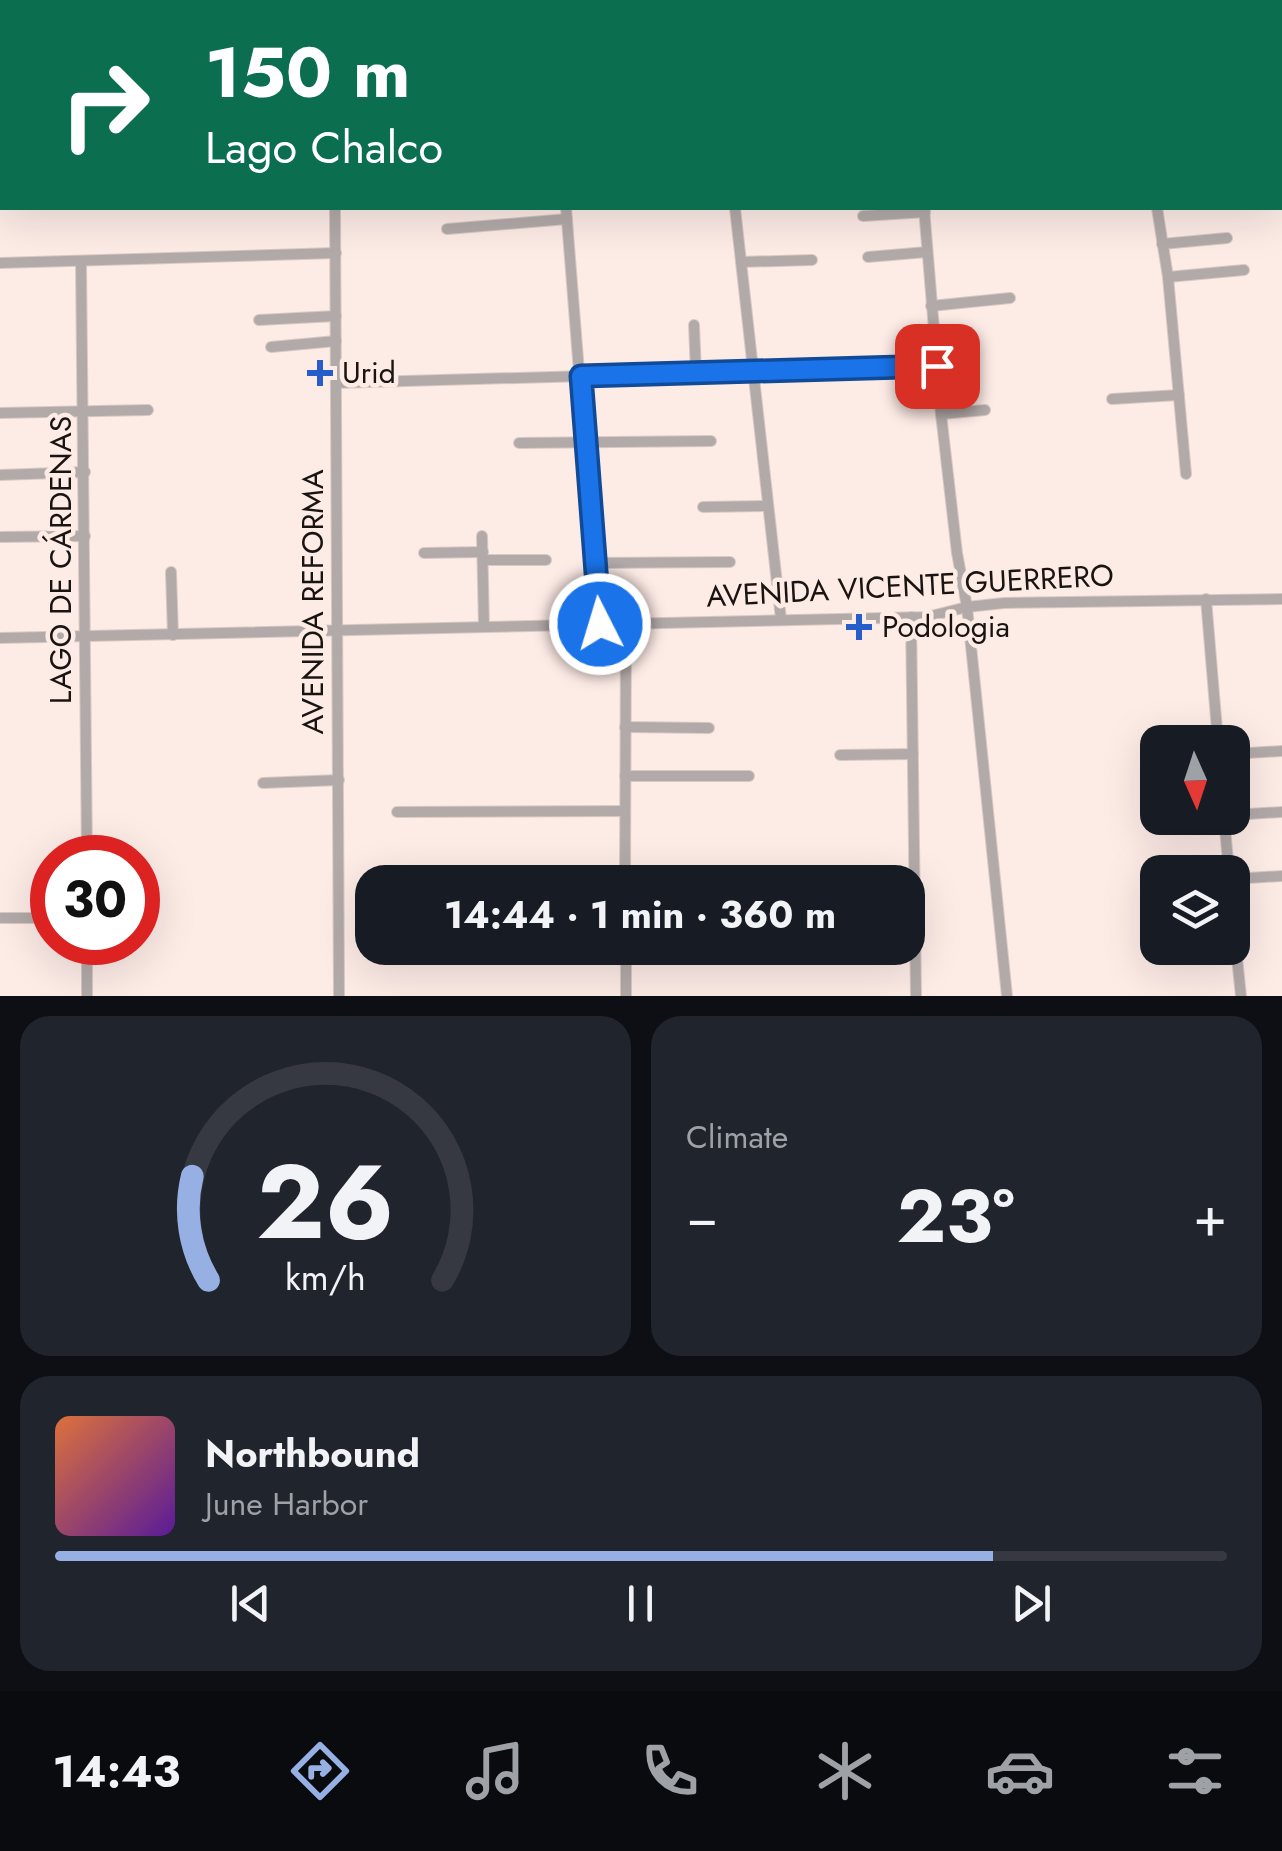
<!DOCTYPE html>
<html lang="en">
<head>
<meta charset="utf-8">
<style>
  body { margin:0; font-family:Jost,sans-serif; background:#20242c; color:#f1f3f6; height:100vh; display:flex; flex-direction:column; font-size:38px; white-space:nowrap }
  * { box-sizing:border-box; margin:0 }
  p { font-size:32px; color:#9ea1a6 }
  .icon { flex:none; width:55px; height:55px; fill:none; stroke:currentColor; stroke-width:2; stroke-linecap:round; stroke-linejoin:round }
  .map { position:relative; height:996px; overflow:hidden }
  .panel { display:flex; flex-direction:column; gap:20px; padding:20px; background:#0d0f14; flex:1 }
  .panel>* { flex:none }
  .guide { position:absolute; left:0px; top:0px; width:1282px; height:210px; box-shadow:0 10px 40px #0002; background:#0b6e4f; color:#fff; overflow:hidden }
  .needle { width:65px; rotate:177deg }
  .buttons { position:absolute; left:1140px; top:725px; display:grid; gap:20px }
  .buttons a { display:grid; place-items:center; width:110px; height:110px; border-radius:20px; background:#171b24; box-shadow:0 10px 40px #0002; font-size:50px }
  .speed { position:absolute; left:30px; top:835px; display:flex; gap:20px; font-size:50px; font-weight:700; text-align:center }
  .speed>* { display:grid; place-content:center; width:130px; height:130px; border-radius:50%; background:#171b24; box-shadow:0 10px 40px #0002; line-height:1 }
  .speed .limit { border:15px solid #d22; background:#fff; color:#111 }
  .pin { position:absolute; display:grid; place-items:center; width:85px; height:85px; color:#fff; margin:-42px; border-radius:20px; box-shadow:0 5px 15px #0006 }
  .me { position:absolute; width:110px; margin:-55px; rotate:355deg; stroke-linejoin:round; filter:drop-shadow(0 0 8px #0008) }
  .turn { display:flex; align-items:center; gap:35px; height:210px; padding:0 40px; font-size:45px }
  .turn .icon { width:130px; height:130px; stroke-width:2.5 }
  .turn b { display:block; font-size:70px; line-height:85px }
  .big { font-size:75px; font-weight:700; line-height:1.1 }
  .panel .tile { flex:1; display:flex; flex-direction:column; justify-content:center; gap:15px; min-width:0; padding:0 35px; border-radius:30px; background:#20242c }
  .panel .dial { align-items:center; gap:0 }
  .dial svg { height:260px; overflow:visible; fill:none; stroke:#363941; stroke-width:7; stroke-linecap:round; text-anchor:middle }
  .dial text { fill:#f1f3f6; stroke:none }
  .song { display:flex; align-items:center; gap:30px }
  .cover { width:120px; height:120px; border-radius:15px; background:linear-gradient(135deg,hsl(20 70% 55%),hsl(270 70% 35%)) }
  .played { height:10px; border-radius:5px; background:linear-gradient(90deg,#96b0e3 80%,#363941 80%) }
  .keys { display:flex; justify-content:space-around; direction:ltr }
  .heat { display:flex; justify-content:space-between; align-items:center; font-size:55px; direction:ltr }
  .panel .tiles { flex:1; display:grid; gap:20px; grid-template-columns:1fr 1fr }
  .tile:last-child { grid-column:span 2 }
  .trip { position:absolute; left:355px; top:865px; width:570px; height:100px; border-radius:30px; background:#171b24; box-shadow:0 10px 40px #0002; font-weight:700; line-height:100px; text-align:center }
  .menu { display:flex; height:160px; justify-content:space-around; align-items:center; background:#090b0e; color:#9ea1a6 }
  .menu .icon { width:70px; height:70px }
  .menu .on { color:#96b0e3 }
  .menu b { font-size:45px; color:#f1f3f6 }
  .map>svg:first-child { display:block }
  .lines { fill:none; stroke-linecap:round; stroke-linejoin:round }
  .minor-casing { stroke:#d9c8c4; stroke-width:12 }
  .secondary-casing { stroke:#d9c8c4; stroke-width:16 }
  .minor { stroke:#b2aaa8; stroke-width:10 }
  .secondary { stroke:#948986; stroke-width:14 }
  .route-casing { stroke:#114b97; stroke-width:25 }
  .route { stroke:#1a73e8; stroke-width:18 }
  .poi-dot { fill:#275dcb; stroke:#fdebe6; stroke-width:4 }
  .labels { text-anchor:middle; stroke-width:9; stroke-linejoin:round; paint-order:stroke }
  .poi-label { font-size:30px; fill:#191311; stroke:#fdebe6; text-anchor:start }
  .street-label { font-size:30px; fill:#191311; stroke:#fdebe6 }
</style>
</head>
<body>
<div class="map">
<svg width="1282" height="996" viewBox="0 0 1282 996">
  <rect width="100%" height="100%" fill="#fdebe6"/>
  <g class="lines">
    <!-- minor casing -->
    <g class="minor-casing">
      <g id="minor">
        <path d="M590,0L591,2"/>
        <path d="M779,0V2"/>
        <path d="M903,0V2"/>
        <path d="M1138,0L1139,2"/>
        <path d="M963,2L971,1"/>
        <path d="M1280,4L1282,3"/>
        <path d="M0,101L2,100"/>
        <path d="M1280,115L1282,114"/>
        <path d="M335,208L339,996"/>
        <path d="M566,208L599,624"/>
        <path d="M735,208L781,619"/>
        <path d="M924,208L941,414L957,553L967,607L1007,996"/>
        <path d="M1157,208L1168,277L1186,474"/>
        <path d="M863,216L925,212"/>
        <path d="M447,229L567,219"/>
        <path d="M1162,244L1227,238"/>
        <path d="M868,257L927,252"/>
        <path d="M81,262L87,858"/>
        <path d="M741,262L812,260"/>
        <path d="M0,263L336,253"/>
        <path d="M1168,277L1244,270"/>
        <path d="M931,306L1010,298"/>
        <path d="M259,320L336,316"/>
        <path d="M694,325L696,373"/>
        <path d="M271,347L336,341"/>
        <path d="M336,383L937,366"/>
        <path d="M1112,399L1179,395"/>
        <path d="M0,413L148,410"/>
        <path d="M941,414L985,410"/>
        <path d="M519,443L711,441"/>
        <path d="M0,475L85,472"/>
        <path d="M703,507L768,506"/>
        <path d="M482,536L484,627"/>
        <path d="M0,537L85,536"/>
        <path d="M424,553L483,552"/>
        <path d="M483,560H546"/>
        <path d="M595,563L730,562"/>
        <path d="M171,572L173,635"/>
        <path d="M1206,599L1218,742"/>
        <path d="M911,617L916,996"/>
        <path d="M0,638L927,617L967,607L1004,603L1282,599"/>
        <path d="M625,727L709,728"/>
        <path d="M1232,754L1282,751"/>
        <path d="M840,755L913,754"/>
        <path d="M625,776H749"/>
        <path d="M263,783L339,780"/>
        <path d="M397,812L625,811"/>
        <path d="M1232,815L1282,812"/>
        <path d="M1224,818L1229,872"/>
        <path d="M1232,879L1282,876"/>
        <path d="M625,882L626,625"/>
        <path d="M1232,910L1241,996"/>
        <path d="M0,918H52"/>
        <path d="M87,942V996"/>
        <path d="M626,948V996"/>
      </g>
    </g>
    <!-- secondary casing -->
    <g class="secondary-casing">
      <g id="secondary">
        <path d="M100,2L137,0"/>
        <path d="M0,16H2"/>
      </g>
    </g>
    <!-- minor -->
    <use href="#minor" class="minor"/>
    <!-- secondary -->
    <use href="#secondary" class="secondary"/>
  </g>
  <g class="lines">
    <!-- route casing -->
    <g class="route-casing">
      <path id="route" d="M600,624L581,376L937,366"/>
    </g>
    <!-- route -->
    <use href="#route" class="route"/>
  </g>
  <!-- markers -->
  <g class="poi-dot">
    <path d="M315 358h10v10h10v10h-10v10h-10v-10h-10v-10h10z"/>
    <path d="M854 612h10v10h10v10h-10v10h-10v-10h-10v-10h10z"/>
  </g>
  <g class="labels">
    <!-- poi labels -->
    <g class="poi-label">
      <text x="342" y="383">Urid</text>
      <text x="882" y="637">Podologia</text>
    </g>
    <!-- street labels -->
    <g class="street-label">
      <text transform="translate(61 560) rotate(-90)" y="10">LAGO DE CÁRDENAS</text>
      <text transform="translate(910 586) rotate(-3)" y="10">AVENIDA VICENTE GUERRERO</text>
      <text transform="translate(313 602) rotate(-90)" y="10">AVENIDA REFORMA</text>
    </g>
  </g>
</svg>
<div class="buttons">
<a><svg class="needle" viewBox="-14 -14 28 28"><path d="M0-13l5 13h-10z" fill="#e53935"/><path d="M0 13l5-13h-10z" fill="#9ea1a6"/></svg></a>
<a><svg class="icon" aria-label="layers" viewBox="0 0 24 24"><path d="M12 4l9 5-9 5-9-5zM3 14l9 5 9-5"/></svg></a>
</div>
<div class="speed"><div class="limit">30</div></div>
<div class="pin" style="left:937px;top:366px;background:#d93025"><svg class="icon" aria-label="arrive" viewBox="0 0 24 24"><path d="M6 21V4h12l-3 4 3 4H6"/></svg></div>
<svg class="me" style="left:600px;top:624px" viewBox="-20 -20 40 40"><circle r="17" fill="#1a73e8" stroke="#fff" stroke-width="3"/><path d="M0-11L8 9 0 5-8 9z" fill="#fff"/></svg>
<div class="trip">14:44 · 1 min · 360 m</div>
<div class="guide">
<div class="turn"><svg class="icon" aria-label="right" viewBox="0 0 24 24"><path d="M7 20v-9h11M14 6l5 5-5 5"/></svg><div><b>150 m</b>Lago Chalco</div></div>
</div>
</div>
<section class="panel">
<div class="tiles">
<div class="tile dial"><svg viewBox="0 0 100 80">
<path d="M14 69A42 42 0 1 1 86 69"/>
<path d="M14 69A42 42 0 0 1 9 37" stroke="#96b0e3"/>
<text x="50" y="56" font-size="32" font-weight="700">26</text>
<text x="50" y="72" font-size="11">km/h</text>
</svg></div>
<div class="tile"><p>Climate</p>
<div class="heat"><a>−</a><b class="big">23°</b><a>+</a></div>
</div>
<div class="tile">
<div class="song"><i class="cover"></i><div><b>Northbound</b><p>June Harbor</p></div></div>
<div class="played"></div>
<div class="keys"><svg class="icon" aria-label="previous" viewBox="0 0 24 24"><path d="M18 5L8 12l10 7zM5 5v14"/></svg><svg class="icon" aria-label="pause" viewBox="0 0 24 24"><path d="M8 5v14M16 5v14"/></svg><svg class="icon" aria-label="next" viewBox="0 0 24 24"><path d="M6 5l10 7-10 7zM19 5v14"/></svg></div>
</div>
</div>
</section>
<nav class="menu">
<b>14:43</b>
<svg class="icon on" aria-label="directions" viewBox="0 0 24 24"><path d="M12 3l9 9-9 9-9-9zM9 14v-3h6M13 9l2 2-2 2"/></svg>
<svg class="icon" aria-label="music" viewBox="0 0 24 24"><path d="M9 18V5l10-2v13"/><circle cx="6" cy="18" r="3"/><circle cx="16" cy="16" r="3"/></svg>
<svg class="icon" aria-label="phone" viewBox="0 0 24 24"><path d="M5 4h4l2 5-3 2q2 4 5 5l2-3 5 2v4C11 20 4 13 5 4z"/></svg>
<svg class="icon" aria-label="climate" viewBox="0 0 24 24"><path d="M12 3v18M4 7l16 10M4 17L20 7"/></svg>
<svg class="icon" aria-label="car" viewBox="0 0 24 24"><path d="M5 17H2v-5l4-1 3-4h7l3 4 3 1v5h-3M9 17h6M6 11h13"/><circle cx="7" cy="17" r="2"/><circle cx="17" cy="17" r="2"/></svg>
<svg class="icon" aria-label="filters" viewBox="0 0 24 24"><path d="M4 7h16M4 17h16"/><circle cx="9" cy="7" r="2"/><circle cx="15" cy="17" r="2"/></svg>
</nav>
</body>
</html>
